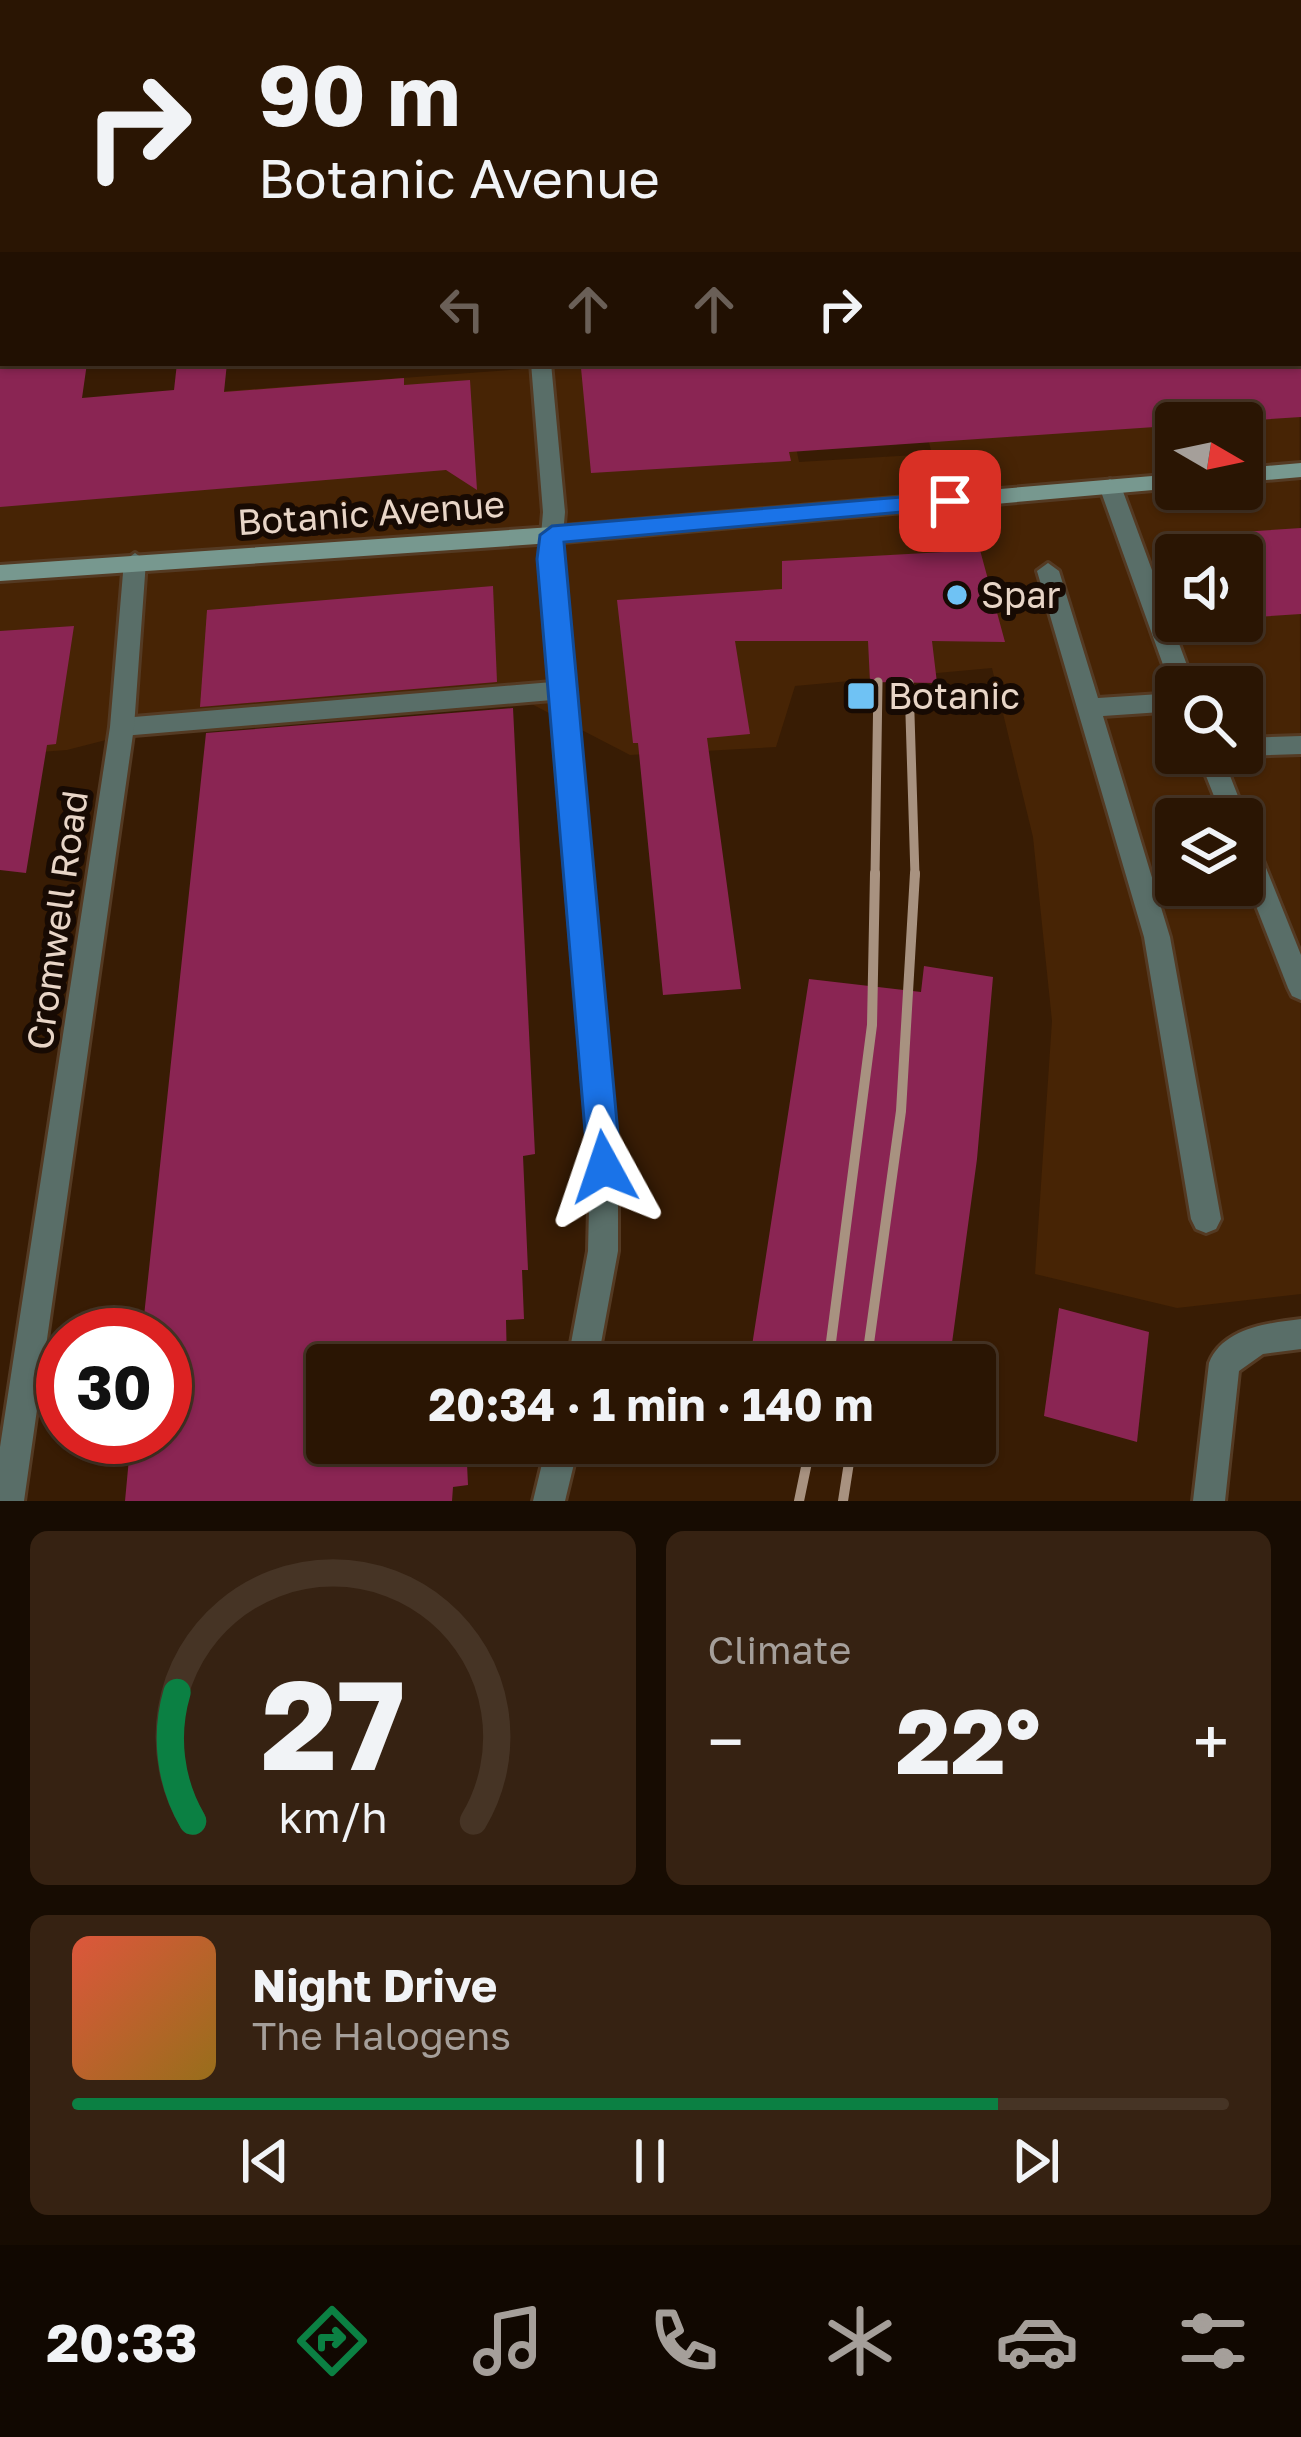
<!DOCTYPE html>
<html lang="en">
<head>
<meta charset="utf-8">
<style>
  body { margin:0; font-family:"Golos Text",sans-serif; background:#362212; color:#f1f3f6; height:100vh; display:flex; flex-direction:column; font-size:45px; white-space:nowrap }
  * { box-sizing:border-box; margin:0 }
  p { font-size:39px; color:#a59f9a }
  .icon { flex:none; width:66px; height:66px; fill:none; stroke:currentColor; stroke-width:2; stroke-linecap:round; stroke-linejoin:round }
  .map { position:relative; height:1501px; overflow:hidden }
  .sheet { display:flex; flex-direction:column; gap:30px; padding:30px; background:#170c02; flex:1 }
  .sheet>* { flex:none }
  .banner { position:absolute; left:0px; top:0px; width:1302px; height:366px; box-shadow:0 3px 9px #0004,0 0 0 3px #463425; background:#2a1503; color:#f1f3f6; overflow:hidden }
  .needle { width:78px; rotate:99deg }
  .buttons { position:absolute; left:1155px; top:402px; display:grid; gap:24px }
  .buttons a { display:grid; place-items:center; width:108px; height:108px; border-radius:12px; background:#2a1503; box-shadow:0 3px 9px #0004,0 0 0 3px #463425; font-size:60px }
  .speed { position:absolute; left:36px; top:1308px; display:flex; gap:24px; font-size:60px; font-weight:700; text-align:center }
  .speed>* { display:grid; place-content:center; width:156px; height:156px; border-radius:50%; background:#2a1503; box-shadow:0 3px 9px #0004,0 0 0 3px #463425; line-height:1 }
  .speed .limit { border:18px solid #d22; background:#fff; color:#111 }
  .pin { position:absolute; display:grid; place-items:center; width:102px; height:102px; color:#fff; margin:-51px; border-radius:24px; box-shadow:0 6px 18px #0006 }
  .me { position:absolute; width:132px; margin:-66px; rotate:355deg; stroke-linejoin:round; filter:drop-shadow(0 0 9px #0008) }
  .turn { display:flex; align-items:center; gap:42px; height:252px; padding:0 60px; font-size:54px }
  .turn .icon { width:156px; height:156px; stroke-width:2.5 }
  .turn b { display:block; font-size:84px; line-height:102px }
  .lanes { display:flex; align-items:center; height:114px; padding:0 60px; background:#0003; justify-content:center; gap:60px; direction:ltr }
  .lanes .off { opacity:.35 }
  .big { font-size:90px; font-weight:700; line-height:1.1 }
  .sheet .tile { flex:1; display:flex; flex-direction:column; justify-content:center; gap:18px; min-width:0; padding:0 42px; border-radius:18px; background:#362212 }
  .sheet .dial { align-items:center; gap:0 }
  .dial svg { height:312px; overflow:visible; fill:none; stroke:#463425; stroke-width:7; stroke-linecap:round; text-anchor:middle }
  .dial text { fill:#f1f3f6; stroke:none }
  .song { display:flex; align-items:center; gap:36px }
  .cover { width:144px; height:144px; border-radius:18px; background:linear-gradient(135deg,hsl(10 70% 55%),hsl(40 70% 35%)) }
  .played { height:12px; border-radius:6px; background:linear-gradient(90deg,#0b8043 80%,#463425 80%) }
  .keys { display:flex; justify-content:space-around; direction:ltr }
  .heat { display:flex; justify-content:space-between; align-items:center; font-size:66px; direction:ltr }
  .sheet .tiles { flex:1; display:grid; gap:30px; grid-template-columns:1fr 1fr }
  .tile:last-child { grid-column:span 2 }
  .trip { position:absolute; left:306px; top:1344px; width:690px; height:120px; border-radius:12px; background:#2a1503; box-shadow:0 3px 9px #0004,0 0 0 3px #463425; font-weight:700; line-height:120px; text-align:center }
  .tab-bar { display:flex; height:192px; justify-content:space-around; align-items:center; background:#110801; color:#a59f9a }
  .tab-bar .icon { width:84px; height:84px }
  .tab-bar .selected { color:#0b8043 }
  .tab-bar b { font-size:54px; color:#f1f3f6 }
  .map>svg:first-child { display:block }
  .built { fill:#472405; fill-rule:evenodd }
  .building { fill:#8a2553 }
  .lines { fill:none; stroke-linecap:round; stroke-linejoin:round }
  .lane-casing { stroke:#543a23; stroke-width:6 }
  .street-casing { stroke:#543a23; stroke-width:6 }
  .secondary-casing { stroke:#543a23; stroke-width:6 }
  .primary-casing { stroke:#543a23; stroke-width:6 }
  .lane { fill:#596e68; fill-rule:evenodd }
  .street { fill:#596e68; fill-rule:evenodd }
  .secondary { fill:#77988f; fill-rule:evenodd }
  .primary { fill:#8db8ad; fill-rule:evenodd }
  .rail-far1 { stroke:#a89280; stroke-width:9 }
  .rail { stroke:#a89280; stroke-width:10 }
  .route { fill:#1a73e8; stroke:#114b97; stroke-width:3 }
  .poi-dot { fill:#6fc2f4; stroke:#170a03; stroke-width:4.5 }
  .labels { text-anchor:middle; stroke-width:12; stroke-linejoin:round; paint-order:stroke }
  .street-label { font-size:36px; fill:#e8d5c7; stroke:#170a03 }
  .poi-label { font-size:36px; fill:#e8d5c7; stroke:#170a03; text-anchor:start }
</style>
</head>
<body>
<div class="map">
<svg width="1301" height="1501" viewBox="0 0 1301 1501">
  <rect width="100%" height="100%" fill="#381c04"/>
  <!-- built -->
  <path class="built" d="M1299,24L1301,1294L1177,1308L1035,1274L1052,1021L1033,837L992,668L795,686L776,747L630,755L520,698L172,723L67,750L0,755V408L602,363H779L799,462L932,454L908,363H1299ZM1176,423H1242V489H1176ZM1176,555H1242V621H1176ZM1176,687H1242V753H1176ZM1176,819H1242V885H1176Z"/>
  <!-- building -->
  <g class="building">
    <path d="M0,363H87L82,398L174,390L177,363H227L224,392L404,378V385L470,380L477,490L446,470L0,507Z"/>
    <path d="M678,363H1301V417L789,452L791,461L591,473L581,368Z"/>
    <path d="M1301,528V614L1242,618V532Z"/>
    <path d="M980,550L1005,642L932,641L937,683L870,682L868,641H735L750,734L707,738L741,989L663,995L638,743H633L617,600L782,589V561Z"/>
    <path d="M493,586L497,682L200,707L207,610Z"/>
    <path d="M74,626L56,744L47,745L26,873L0,870V631Z"/>
    <path d="M513,708L535,1154L523,1156L528,1270H522L524,1319L506,1320L507,1365H327V1443H466L468,1485L453,1487L452,1501H125L131,1437H165V1335H142L206,733Z"/>
    <path d="M924,966L993,977L977,1159L949,1365L828,1351L826,1365H749L809,979L921,992Z"/>
    <path d="M1059,1308L1149,1332L1137,1442L1044,1416Z"/>
  </g>
  <g class="lines">
    <!-- lane casing -->
    <g class="lane-casing">
      <g id="lane">
        <rect x="690" y="0" width="16" height="3"/>
        <rect x="0" y="13" width="3" height="10"/>
        <path d="M1299,306L1301,307V319L1299,318Z"/>
        <path d="M1048,563L1059,571L1098,698L1176,693V711L1103,716L1170,937L1221,1219L1216,1229L1206,1233L1196,1229L1191,1219L1144,937L1037,571Z"/>
        <path d="M564,681L576,690L564,699L122,736L110,727L122,718Z"/>
        <path d="M1301,736V754L1242,756L1233,753H1242V738Z"/>
      </g>
    </g>
    <!-- street casing -->
    <g class="street-casing">
      <g id="street">
        <path d="M85,0H101L84,3Z"/>
        <rect x="499" y="0" width="16" height="3"/>
        <path d="M531,363H551L565,512L561,559L618,1167V1251L597,1365H567L588,1251L590,1167L539,559L543,512Z"/>
        <path d="M1110,479L1121,486L1195,687H1176V694L1171,687L1099,486Z"/>
        <path d="M135,553L146,561L134,727L24,1501H0V1447L110,727L124,561Z"/>
        <path d="M1197,753H1221L1247,819L1244,826L1242,819H1223Z"/>
        <path d="M1242,828L1251,831L1254,838L1301,955V1000L1292,996L1288,988L1242,870Z"/>
        <path d="M1301,1319V1349L1263,1354L1239,1371L1225,1501H1193L1209,1363C1223,1328 1268,1323 1301,1319Z"/>
        <path d="M547,1443H579L565,1501H533Z"/>
      </g>
    </g>
    <!-- secondary casing -->
    <g class="secondary-casing">
      <g id="secondary">
        <path d="M889,0H913L915,3H891Z"/>
        <path d="M1301,463V477L1242,482V468Z"/>
        <path d="M1176,474V488L552,543L0,581V565L552,527Z"/>
      </g>
    </g>
    <!-- primary casing -->
    <g class="primary-casing">
      <g id="primary">
        <path d="M903,0H924L926,3H905Z"/>
        <rect x="1299" y="120" width="2" height="13"/>
      </g>
    </g>
    <!-- lane -->
    <use href="#lane" class="lane"/>
    <!-- street -->
    <use href="#street" class="street"/>
    <!-- secondary -->
    <use href="#secondary" class="secondary"/>
    <!-- primary -->
    <use href="#primary" class="primary"/>
    <!-- rail-far1 -->
    <g class="rail-far1">
      <path d="M909,683L915,876"/>
      <path d="M875,876L878,682"/>
    </g>
    <!-- rail -->
    <g class="rail">
      <path d="M828,1365L872,1025L875,873"/>
      <path d="M866,1365L901,1111L915,873"/>
      <path d="M799,1501L811,1443"/>
      <path d="M843,1501L852,1443"/>
    </g>
  </g>
  <!-- route -->
  <path class="route" d="M950,493L962,501L958,507L564,542L621,1167L616,1178L604,1182L593,1178L588,1167L537,559L540,535L552,526Z"/>
  <!-- markers -->
  <g class="poi-dot">
    <circle cx="957" cy="595" r="12"/>
    <rect x="846" y="681" width="30" height="30" rx="6"/>
  </g>
  <g class="labels">
    <!-- street labels -->
    <g class="street-label">
      <text transform="translate(371 513) rotate(-4)" y="13">Botanic Avenue</text>
      <text transform="translate(57 920) rotate(-82)" y="13">Cromwell Road</text>
    </g>
    <!-- poi labels -->
    <g class="poi-label">
      <text x="981" y="608">Spar</text>
      <text x="888" y="709">Botanic</text>
    </g>
  </g>
</svg>
<div class="buttons">
<a><svg class="needle" viewBox="-14 -14 28 28"><path d="M0-13l5 13h-10z" fill="#e53935"/><path d="M0 13l5-13h-10z" fill="#a59f9a"/></svg></a>
<a><svg class="icon" aria-label="sound" viewBox="0 0 24 24"><path d="M4 9h4l5-4v14l-5-4H4zM17 9q2 3 0 6"/></svg></a>
<a><svg class="icon" aria-label="search" viewBox="0 0 24 24"><circle cx="10" cy="10" r="6"/><path d="M15 15l6 6"/></svg></a>
<a><svg class="icon" aria-label="layers" viewBox="0 0 24 24"><path d="M12 4l9 5-9 5-9-5zM3 14l9 5 9-5"/></svg></a>
</div>
<div class="speed"><div class="limit">30</div></div>
<div class="pin" style="left:950px;top:501px;background:#d93025"><svg class="icon" aria-label="arrive" viewBox="0 0 24 24"><path d="M6 21V4h12l-3 4 3 4H6"/></svg></div>
<svg class="me" style="left:604px;top:1167px" viewBox="-20 -20 40 40"><path d="M0-17L14 15 0 8-14 15z" fill="#1a73e8" stroke="#fff" stroke-width="4"/></svg>
<div class="trip">20:34 · 1 min · 140 m</div>
<div class="banner">
<div class="turn"><svg class="icon" aria-label="right" viewBox="0 0 24 24"><path d="M7 20v-9h11M14 6l5 5-5 5"/></svg><div><b>90 m</b>Botanic Avenue</div></div>
<div class="lanes"><svg class="icon off" aria-label="left" viewBox="0 0 24 24"><path d="M17 20v-9H6M10 6l-5 5 5 5"/></svg><svg class="icon off" aria-label="ahead" viewBox="0 0 24 24"><path d="M12 20V5M6 11l6-6 6 6"/></svg><svg class="icon off" aria-label="ahead" viewBox="0 0 24 24"><path d="M12 20V5M6 11l6-6 6 6"/></svg><svg class="icon" aria-label="right" viewBox="0 0 24 24"><path d="M7 20v-9h11M14 6l5 5-5 5"/></svg></div>
</div>
</div>
<section class="sheet">
<div class="tiles">
<div class="tile dial"><svg viewBox="0 0 100 80">
<path d="M14 69A42 42 0 1 1 86 69"/>
<path d="M14 69A42 42 0 0 1 10 36" stroke="#0b8043"/>
<text x="50" y="56" font-size="32" font-weight="700">27</text>
<text x="50" y="72" font-size="11">km/h</text>
</svg></div>
<div class="tile"><p>Climate</p>
<div class="heat"><a>−</a><b class="big">22°</b><a>+</a></div>
</div>
<div class="tile">
<div class="song"><i class="cover"></i><div><b>Night Drive</b><p>The Halogens</p></div></div>
<div class="played"></div>
<div class="keys"><svg class="icon" aria-label="previous" viewBox="0 0 24 24"><path d="M18 5L8 12l10 7zM5 5v14"/></svg><svg class="icon" aria-label="pause" viewBox="0 0 24 24"><path d="M8 5v14M16 5v14"/></svg><svg class="icon" aria-label="next" viewBox="0 0 24 24"><path d="M6 5l10 7-10 7zM19 5v14"/></svg></div>
</div>
</div>
</section>
<nav class="tab-bar">
<b>20:33</b>
<svg class="icon selected" aria-label="directions" viewBox="0 0 24 24"><path d="M12 3l9 9-9 9-9-9zM9 14v-3h6M13 9l2 2-2 2"/></svg>
<svg class="icon" aria-label="music" viewBox="0 0 24 24"><path d="M9 18V5l10-2v13"/><circle cx="6" cy="18" r="3"/><circle cx="16" cy="16" r="3"/></svg>
<svg class="icon" aria-label="phone" viewBox="0 0 24 24"><path d="M5 4h4l2 5-3 2q2 4 5 5l2-3 5 2v4C11 20 4 13 5 4z"/></svg>
<svg class="icon" aria-label="climate" viewBox="0 0 24 24"><path d="M12 3v18M4 7l16 10M4 17L20 7"/></svg>
<svg class="icon" aria-label="car" viewBox="0 0 24 24"><path d="M5 17H2v-5l4-1 3-4h7l3 4 3 1v5h-3M9 17h6M6 11h13"/><circle cx="7" cy="17" r="2"/><circle cx="17" cy="17" r="2"/></svg>
<svg class="icon" aria-label="filters" viewBox="0 0 24 24"><path d="M4 7h16M4 17h16"/><circle cx="9" cy="7" r="2"/><circle cx="15" cy="17" r="2"/></svg>
</nav>
</body>
</html>
